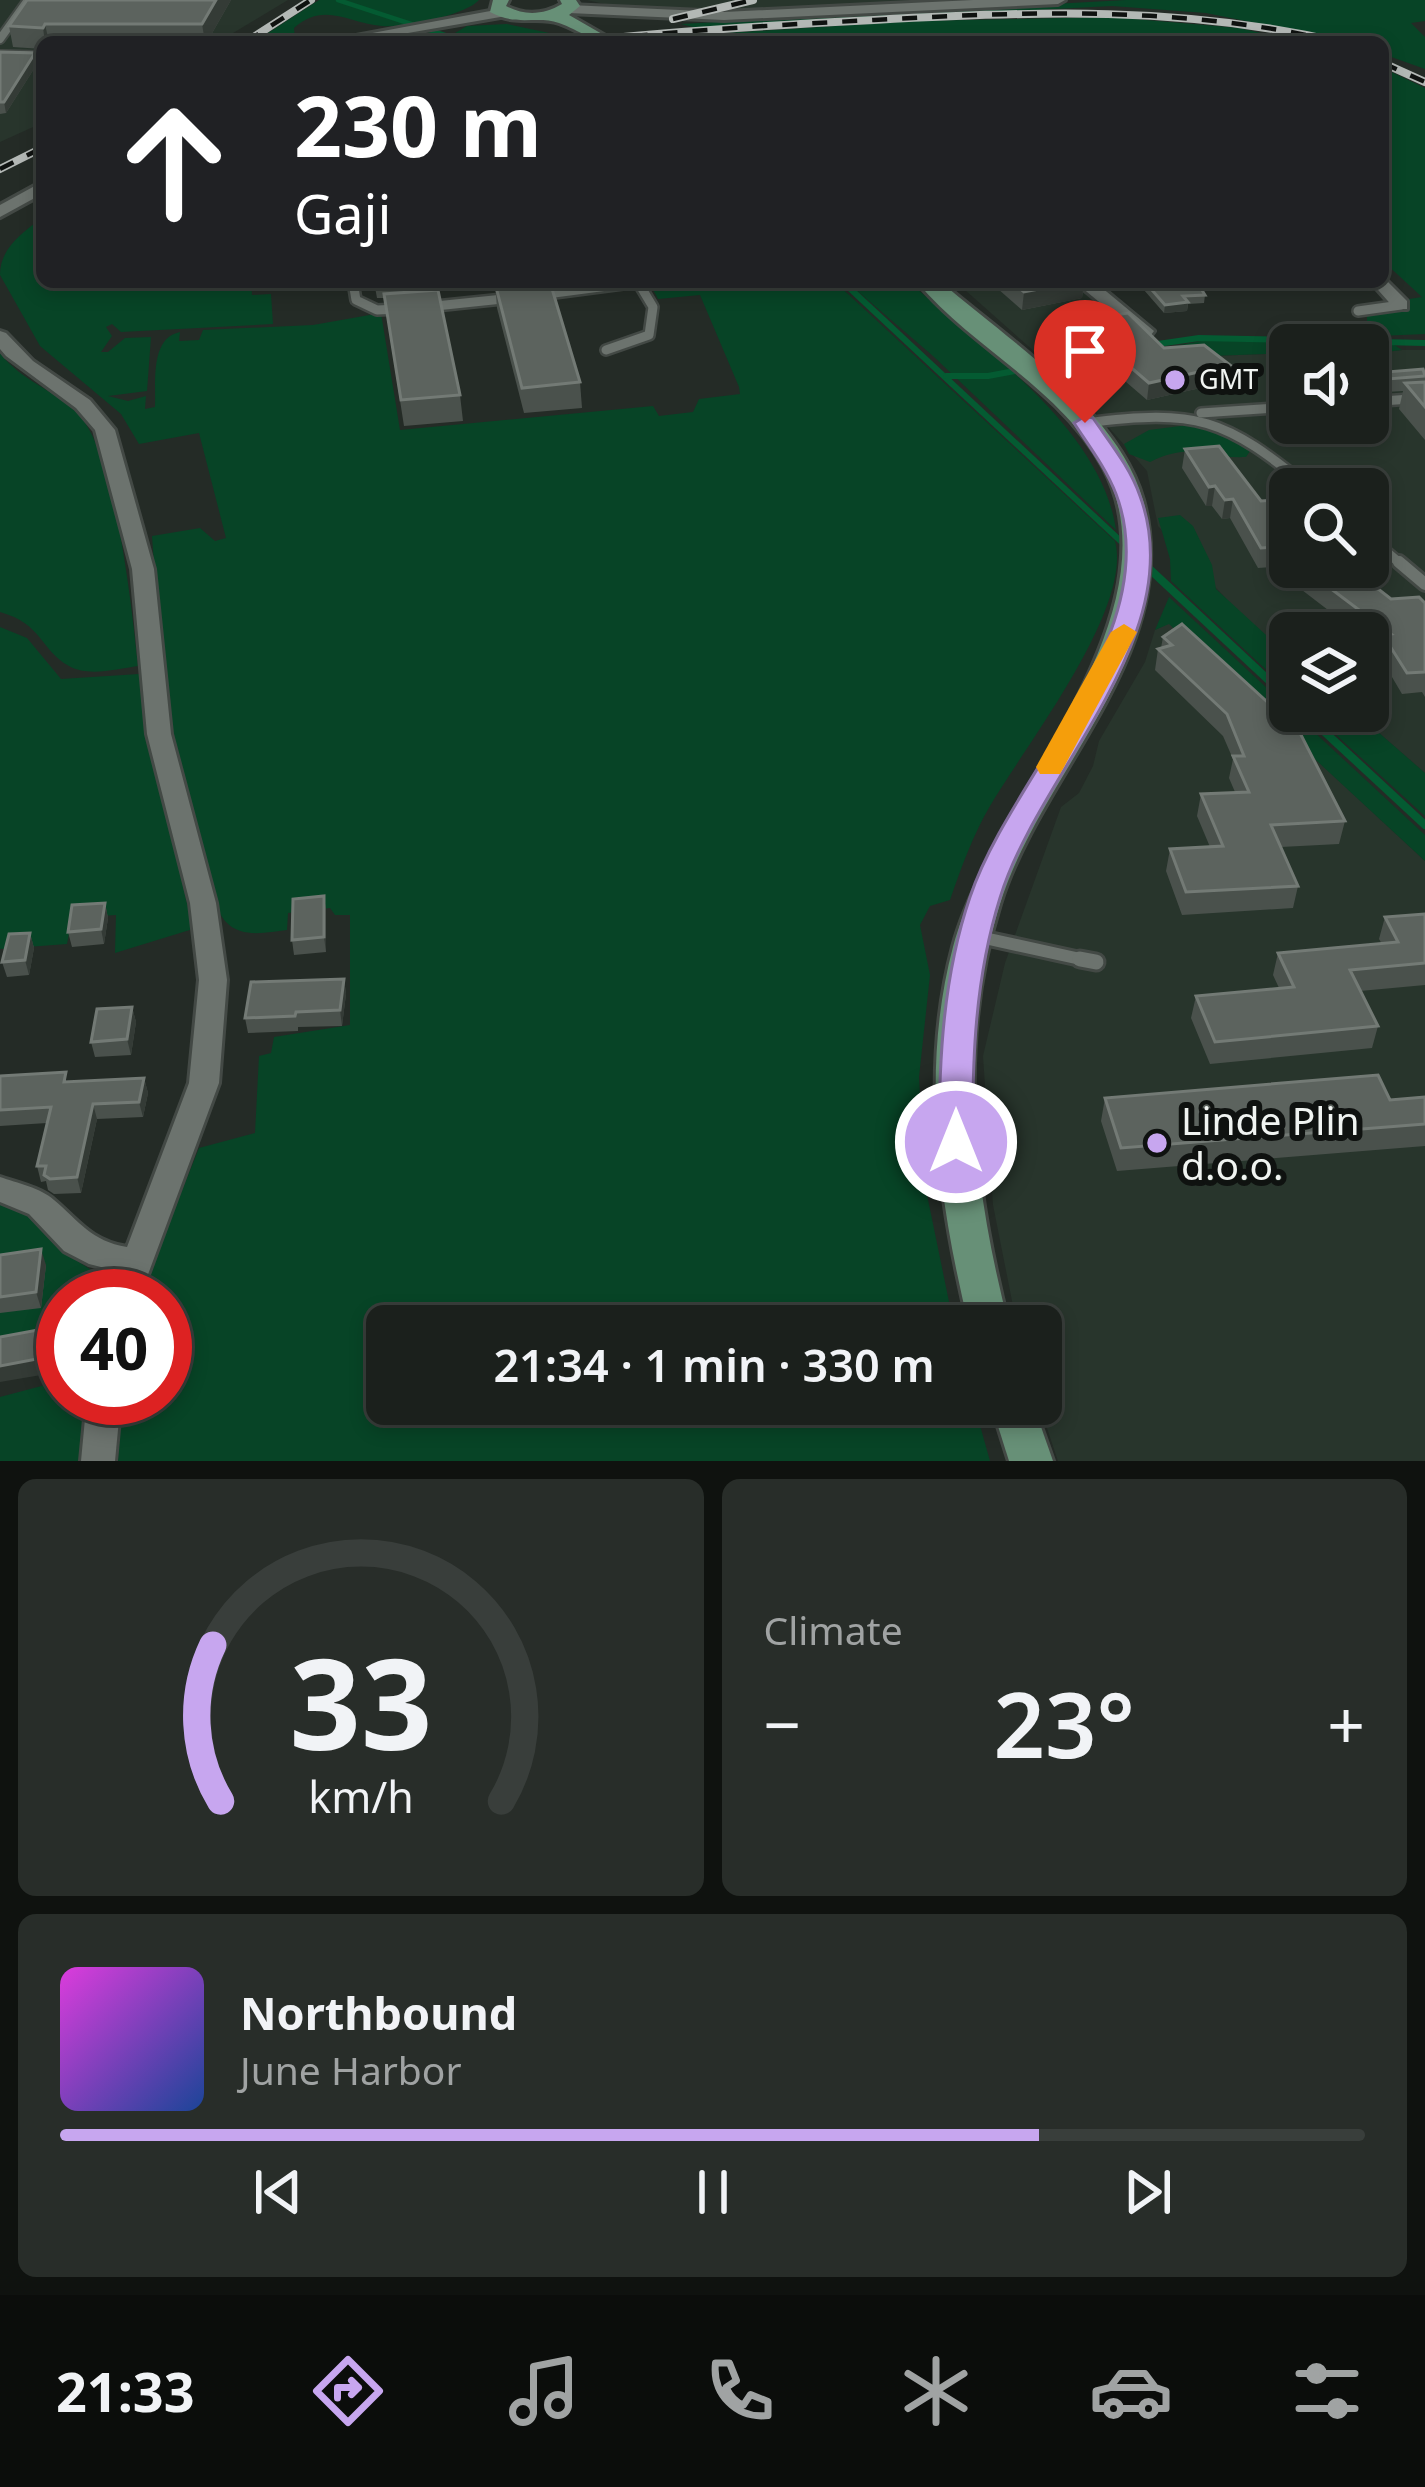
<!DOCTYPE html>
<html lang="en">
<head>
<meta charset="utf-8">
<style>
  body { margin:0; font-family:"Noto Sans",sans-serif; background:#282d29; color:#f1f3f6; height:100vh; display:flex; flex-direction:column; font-size:45px; white-space:nowrap }
  * { box-sizing:border-box; margin:0 }
  p { font-size:39px; color:#a0a3a3 }
  .icon { flex:none; width:66px; height:66px; fill:none; stroke:currentColor; stroke-width:2; stroke-linecap:round; stroke-linejoin:round }
  .map { position:relative; height:1461px; overflow:hidden }
  .drawer { display:flex; flex-direction:column; gap:18px; padding:18px; background:#0f120f; flex:1 }
  .drawer>* { flex:none }
  .guide { position:absolute; left:36px; top:36px; width:1353px; height:252px; border-radius:18px; box-shadow:0 6px 18px #0003,0 0 0 3px #393e3b; background:#202124; color:#fff; overflow:hidden }
  .buttons { position:absolute; left:1269px; top:324px; display:grid; gap:24px }
  .buttons a { display:grid; place-items:center; width:120px; height:120px; border-radius:18px; background:#1b201c; box-shadow:0 6px 18px #0003,0 0 0 3px #393e3b; font-size:60px }
  .speed { position:absolute; left:36px; top:1269px; display:flex; gap:24px; font-size:60px; font-weight:700; text-align:center }
  .speed>* { display:grid; place-content:center; width:156px; height:156px; border-radius:50%; background:#1b201c; box-shadow:0 6px 18px #0003,0 0 0 3px #393e3b; line-height:1 }
  .speed .limit { border:18px solid #d22; background:#fff; color:#111 }
  .pin { position:absolute; display:grid; place-items:center; width:102px; height:102px; color:#fff; margin:-123px -51px; border-radius:50% 50% 50% 0; rotate:-45deg; box-shadow:0 0 12px #0007 }
  .pin .icon { rotate:45deg }
  .me { position:absolute; width:132px; margin:-66px; rotate:0deg; stroke-linejoin:round; filter:drop-shadow(0 0 9px #0008) }
  .turn { display:flex; align-items:center; gap:42px; height:252px; padding:0 60px; font-size:54px }
  .turn .icon { width:156px; height:156px; stroke-width:2.5 }
  .turn b { display:block; font-size:84px; line-height:102px }
  .big { font-size:90px; font-weight:600; line-height:1.1 }
  .drawer .widget { flex:1; display:flex; flex-direction:column; justify-content:center; gap:18px; min-width:0; padding:0 42px; border-radius:18px; background:#282d29 }
  .drawer .dial { align-items:center; gap:0 }
  .dial svg { height:312px; overflow:visible; fill:none; stroke:#393e3b; stroke-width:7; stroke-linecap:round; text-anchor:middle }
  .dial text { fill:#f1f3f6; stroke:none }
  .song { display:flex; align-items:center; gap:36px }
  .cover { width:144px; height:144px; border-radius:18px; background:linear-gradient(135deg,hsl(300 70% 55%),hsl(220 70% 35%)) }
  .played { height:12px; border-radius:6px; background:linear-gradient(90deg,#c7a6ef 75%,#393e3b 75%) }
  .keys { display:flex; justify-content:space-around; direction:ltr }
  .heat { display:flex; justify-content:space-between; align-items:center; font-size:66px; direction:ltr }
  .drawer .tiles { flex:1; display:grid; gap:18px; grid-template-columns:1fr 1fr }
  .widget:last-child { grid-column:span 2 }
  .trip { position:absolute; left:366px; top:1305px; width:696px; height:120px; border-radius:18px; background:#1b201c; box-shadow:0 6px 18px #0003,0 0 0 3px #393e3b; font-weight:600; line-height:120px; text-align:center }
  .tab-bar { display:flex; height:192px; justify-content:space-around; align-items:center; background:#0b0d0b; color:#a0a3a3 }
  .tab-bar .icon { width:84px; height:84px }
  .tab-bar .selected { color:#c7a6ef }
  .tab-bar b { font-size:54px; color:#f1f3f6 }
  .map>svg:first-child { display:block }
  .built { fill:#28352c; fill-rule:evenodd }
  .green { fill:#074426 }
  .lines { fill:none; stroke-linecap:round; stroke-linejoin:round }
  .stream-far2 { stroke:#045b32; stroke-width:4.5 }
  .stream-far1 { stroke:#045b32; stroke-width:6 }
  .stream { stroke:#045b32; stroke-width:8 }
  .lane-far3-casing { stroke:#434945; stroke-width:12 }
  .lane-far2-casing { stroke:#434945; stroke-width:14 }
  .lane-far1-casing { stroke:#434945; stroke-width:18 }
  .lane-casing { stroke:#434945; stroke-width:21 }
  .street-casing { stroke:#434945; stroke-width:6 }
  .secondary-casing { stroke:#434945; stroke-width:6 }
  .lane-far3 { stroke:#6c736e; stroke-width:8 }
  .lane-far2 { stroke:#6c736e; stroke-width:9 }
  .lane-far1 { stroke:#6c736e; stroke-width:12 }
  .lane { stroke:#6c736e; stroke-width:15 }
  .street { fill:#6c736e; fill-rule:evenodd }
  .secondary { fill:#679077; fill-rule:evenodd }
  .rail-casing { stroke:#b3b8b5; stroke-width:8 }
  .rail { stroke:#0f1210; stroke-width:4.5; stroke-dasharray:15; stroke-linecap:butt }
  .wall { fill:#4a514c }
  .shaded-wall { fill:#343b36 }
  .building { fill:#5c635e; stroke:#737a75; stroke-width:3 }
  .route { fill:#c7a6ef; stroke:#816c9b; stroke-width:3 }
  .slow { fill:#f59e0b }
  .poi-dot { fill:#c7a6ef; stroke:#0f1210; stroke-width:4.5 }
  .labels { text-anchor:middle; stroke-width:12; stroke-linejoin:round; paint-order:stroke }
  .far-poi-label { font-size:27px; fill:#f0f4f1; stroke:#0f1210; text-anchor:start }
  .near-poi-label { font-size:39px; fill:#f0f4f1; stroke:#0f1210; text-anchor:start }
</style>
</head>
<body>
<div class="map">
<svg width="1425" height="1461" viewBox="0 0 1425 1461">
  <rect width="100%" height="100%" fill="#242b26"/>
  <!-- built -->
  <g class="built">
    <path d="M0,0H288L218,42H42V123L0,142Z"/>
    <path d="M587,0H994L724,12L622,8Z"/>
    <path d="M956,282H1075L1150,341L1046,362Z"/>
    <path d="M1402,350H1425V773L1354,711H1368V633H1290V657L1249,623L1158,526L1147,471L1069,382L1184,357L1290,353V423H1368V354ZM1290,489H1368V567H1290Z"/>
    <path d="M1169,623L1425,861V1461H1058L1039,1404L1041,1326H1017L993,1205L983,1056L1005,963L1061,807L1079,793L1093,766L1099,741L1145,662L1155,630Z"/>
  </g>
  <!-- green -->
  <g class="green">
    <path d="M319,0H479C466,15 403,28 382,26C348,23 324,1 294,28L295,40L254,42Z"/>
    <path d="M1126,0H1425V21L1411,23L1425,37V69L1383,54V42H1350L1206,13L1112,6L697,28L681,24Z"/>
    <path d="M1111,17L1239,28L1300,42L634,39L913,21Z"/>
    <path d="M507,24L568,37L483,42L455,33L467,26Z"/>
    <path d="M1383,68L1425,88V334L1356,337L1367,325V315L1408,308L1403,300L1422,297L1383,261Z"/>
    <path d="M42,218V282H251L252,295L271,294L273,324L121,332L112,324L106,327L112,336L101,352H108L125,338L151,337L147,391L108,396L128,401L146,396L145,409L155,407C156,381 150,338 180,332L179,341L199,340L203,330L313,325L381,313L400,430L653,406L659,416L693,412L699,399L740,394L739,387L700,295L658,299L649,282H835L1115,541C1133,609 1025,746 990,806C973,835 961,868 950,900L930,906L920,925L930,975L919,1077L925,1185L954,1326H387V1404H974L990,1461H118L122,1398H165V1296H140L199,1148L255,1133L259,1056L271,1053L274,1037L350,1025V915H335L330,908L288,913L287,930C267,932 242,939 226,922C215,910 211,887 206,871C169,762 160,650 152,536L200,528L215,541L226,538L199,433L139,444L121,414L40,346L0,275C0,248 22,233 42,218Z"/>
    <path d="M847,282H909C981,346 1102,429 1116,530L933,356Z"/>
    <path d="M1295,339L1393,344L1402,350L1368,354V345H1290V353L1184,357L1069,382L1055,369L1201,341Z"/>
    <path d="M0,353C22,382 56,390 79,415C116,455 132,610 138,666C117,669 88,677 69,666C40,650 43,624 0,612Z"/>
    <path d="M1196,424L1218,428L1250,451L1246,457C1203,459 1192,441 1150,462L1129,454L1124,444L1149,430Z"/>
    <path d="M1180,515L1193,526L1212,565L1216,589L1290,657V692L1171,581L1170,559L1158,518Z"/>
    <path d="M1169,597L1425,835V861L1169,624L1155,630Z"/>
    <path d="M0,627L27,638L61,679L139,674L147,733L193,929L115,953L116,915L72,918L67,944L0,949Z"/>
    <path d="M1310,711H1354L1425,773V816Z"/>
    <path d="M0,1199L47,1222L60,1250L99,1275L105,1296H63V1398H90L82,1461H0V1397L49,1384L51,1340L0,1349Z"/>
  </g>
  <g class="lines">
    <!-- stream-far2 -->
    <path class="stream-far2" d="M338,0L466,42"/>
    <!-- stream-far1 -->
    <g class="stream-far1">
      <path d="M843,282L1127,547"/>
      <path d="M1151,345L1199,338L1425,343"/>
      <path d="M946,376H988L1101,355"/>
    </g>
    <!-- stream -->
    <g class="stream">
      <path d="M1142,562L1290,700"/>
      <path d="M1302,711L1425,825"/>
    </g>
    <!-- lane-far3 casing -->
    <g class="lane-far3-casing">
      <g id="lane-far3">
        <path d="M0,39L28,0"/>
        <path d="M0,55L42,56"/>
      </g>
    </g>
    <!-- lane-far2 casing -->
    <g class="lane-far2-casing">
      <g id="lane-far2">
        <path d="M353,282L356,300L377,310L399,309"/>
        <path d="M539,295L638,282L653,307L649,335L606,350"/>
        <path d="M426,307L513,298"/>
        <path d="M1358,311L1401,305"/>
        <path d="M1368,402L1425,398"/>
        <path d="M1201,413L1290,407"/>
        <path d="M1085,423C1198,409 1223,417 1311,489"/>
        <path d="M1368,536L1402,565"/>
      </g>
    </g>
    <!-- lane-far1 casing -->
    <g class="lane-far1-casing">
      <g id="lane-far1">
        <path d="M1399,562L1425,584"/>
        <path d="M980,937L1094,962"/>
      </g>
    </g>
    <!-- lane casing -->
    <g class="lane-casing">
      <path id="lane" d="M1080,959L1096,962"/>
    </g>
    <!-- street casing -->
    <g class="street-casing">
      <g id="street">
        <path d="M973,0H1065L1058,4L724,20L569,13L562,9L569,5L724,12Z"/>
        <path d="M501,9L506,10V16L356,42H324Z"/>
        <path d="M42,182V194L0,217V205Z"/>
        <path d="M1383,277L1407,301V309H1395L1371,282H1383Z"/>
        <path d="M1075,282H1095L1154,331L1151,335H1139Z"/>
        <path d="M0,331L6,333L33,361L90,400L115,430L154,569L171,734L216,903L227,980L219,1083L140,1296H108L117,1271L89,1264L64,1251L29,1214L0,1202V1177C17,1183 41,1188 54,1200C80,1222 91,1241 127,1247L189,1083L199,980L190,903L147,734L132,569L95,430L76,408L6,356L0,349Z"/>
        <path d="M87,1398H121L115,1461H81Z"/>
      </g>
    </g>
    <!-- secondary casing -->
    <g class="secondary-casing">
      <g id="secondary">
        <path d="M493,0H509L506,6C525,16 543,15 562,4L560,0H576L580,6L569,15L616,42C591,42 581,31 559,23C537,15 517,27 490,12Z"/>
        <path d="M917,282H941C1007,339 1119,412 1143,500C1184,650 1041,771 1000,904C956,1044 973,1186 1009,1326H969C939,1203 920,1071 953,947C991,803 1182,616 1104,468C1061,388 973,349 917,282Z"/>
        <path d="M991,1404H1033L1053,1461H1009Z"/>
      </g>
    </g>
    <!-- lane-far3 -->
    <use href="#lane-far3" class="lane-far3"/>
    <!-- lane-far2 -->
    <use href="#lane-far2" class="lane-far2"/>
    <!-- lane-far1 -->
    <use href="#lane-far1" class="lane-far1"/>
    <!-- lane -->
    <use href="#lane" class="lane"/>
    <!-- street -->
    <use href="#street" class="street"/>
    <!-- secondary -->
    <use href="#secondary" class="secondary"/>
    <!-- rail casing -->
    <g class="rail-casing">
      <g id="rail">
        <path d="M673,19L753,0"/>
        <path d="M246,42L311,0"/>
        <path d="M573,42C673,31 774,25 874,20C1032,11 1185,6 1339,42"/>
        <path d="M1383,63L1425,82"/>
        <path d="M0,169L42,148"/>
      </g>
    </g>
    <!-- rail -->
    <use href="#rail" class="rail"/>
  </g>
  <!-- wall -->
  <g class="wall">
    <path d="M28,0H231L207,42H42V49L13,47L9,26Z"/>
    <path d="M0,52L37,64L6,113L0,114Z"/>
    <path d="M374,282H430L460,395L463,421L404,426L384,298H377Z"/>
    <path d="M990,282H1084L1082,298L1022,310Z"/>
    <path d="M1137,282H1197L1205,295L1204,303L1188,304L1187,311L1164,313Z"/>
    <path d="M495,283H550L580,382L582,408L524,413L497,308Z"/>
    <path d="M1077,321L1227,382L1147,400L1075,338Z"/>
    <path d="M1386,372H1425V440L1399,409L1403,391L1386,392L1384,385Z"/>
    <path d="M1185,449L1261,501L1290,499V567H1368V560L1370,562L1366,579L1391,599L1425,603V697L1422,692L1402,694L1379,655L1380,650L1368,641V633H1358L1272,567L1258,568L1230,518L1222,519L1212,506H1206L1182,468Z"/>
    <path d="M1163,637L1345,821L1339,844L1281,847L1298,886L1293,908L1182,915L1166,871L1170,849L1210,847L1197,816L1201,794L1235,792L1229,778L1233,759L1223,736L1155,670L1158,649L1161,648Z"/>
    <path d="M324,896L326,911V952L294,955L292,940Z"/>
    <path d="M105,903L108,918L104,944L72,947L68,932Z"/>
    <path d="M1425,914V985L1360,991L1378,1026L1372,1048L1210,1064L1191,1018L1196,996L1279,988L1273,975L1278,953L1382,944L1379,939L1385,917Z"/>
    <path d="M30,933L34,948L29,975L7,977L2,962Z"/>
    <path d="M344,979L346,994L342,1026L298,1027V1031L248,1033L245,1018Z"/>
    <path d="M132,1007L136,1022L131,1055L95,1057L91,1042Z"/>
    <path d="M0,1076L69,1082L144,1078L148,1093L143,1117L97,1119L81,1193L54,1194L48,1190L46,1181L41,1182L37,1166L47,1123L0,1126Z"/>
    <path d="M1425,1097V1146L1117,1171L1101,1121L1105,1098L1390,1100Z"/>
    <path d="M0,1255L46,1265L41,1308L0,1313Z"/>
  </g>
  <!-- shaded-wall -->
  <g class="shaded-wall">
    <path d="M216,0H231L207,42H205L202,24Z"/>
    <path d="M45,24L49,42H45L43,28Z"/>
    <path d="M35,53L37,64L6,113L4,102Z"/>
    <path d="M1075,282H1084L1082,298L1022,310L1024,292Z"/>
    <path d="M1188,302L1187,311L1164,313L1165,305Z"/>
    <path d="M1230,365L1227,382L1147,400L1149,383Z"/>
    <path d="M1215,486L1212,506H1206L1209,487Z"/>
    <path d="M1233,499L1230,518L1222,519L1225,500Z"/>
    <path d="M324,896L326,911V952L324,937Z"/>
    <path d="M105,903L108,918L104,944L101,929Z"/>
    <path d="M30,933L34,948L29,975L25,960Z"/>
    <path d="M344,979L346,994L342,1026L340,1010Z"/>
    <path d="M132,1007L136,1022L131,1055L127,1039Z"/>
    <path d="M144,1078L148,1093L143,1117L139,1102Z"/>
    <path d="M93,1104L97,1119L81,1193L77,1177Z"/>
    <path d="M41,1249L46,1265L41,1308L36,1292Z"/>
    <path d="M43,1329L48,1345L47,1374L0,1382V1366Z"/>
  </g>
  <!-- building -->
  <g class="building">
    <path d="M27,0H216L202,24H45L43,28L9,26Z"/>
    <path d="M1023,35L1028,42H984L981,37Z"/>
    <path d="M0,52L35,53L4,102H0Z"/>
    <path d="M506,282H550L580,382L522,388L495,283Z"/>
    <path d="M1012,282H1075L1024,292Z"/>
    <path d="M1145,282H1197L1205,295L1183,296L1188,302L1165,305Z"/>
    <path d="M438,290L460,395L401,400L384,294Z"/>
    <path d="M1128,313L1164,348L1204,345L1230,365L1149,383L1077,321Z"/>
    <path d="M1423,369L1425,376L1388,379L1386,372Z"/>
    <path d="M1425,382V407L1405,383Z"/>
    <path d="M1219,446L1261,501L1290,499V558L1276,547L1261,548L1233,499L1225,500L1215,486L1209,487L1185,449Z"/>
    <path d="M1302,567H1350L1391,599L1419,597L1425,603V672L1407,673L1383,635L1391,634Z"/>
    <path d="M1182,624L1299,731L1345,821L1271,825L1298,886L1186,892L1170,849L1223,846L1201,794L1249,792L1233,756H1244L1227,714L1158,649L1172,645L1163,637Z"/>
    <path d="M324,896V937L292,940L293,899Z"/>
    <path d="M105,903L101,929L68,932L72,905Z"/>
    <path d="M1425,914V963L1350,970L1378,1026L1215,1042L1196,996L1294,987L1278,953L1398,942L1385,917Z"/>
    <path d="M30,933L25,960L2,962L9,934Z"/>
    <path d="M344,979L340,1010L296,1012L295,1016L245,1018L251,982Z"/>
    <path d="M132,1007L127,1039L91,1042L97,1009Z"/>
    <path d="M66,1072L64,1082L144,1078L139,1102L93,1104L77,1177L50,1179L44,1175L46,1166H37L51,1107L0,1110V1076Z"/>
    <path d="M1378,1075L1390,1100L1425,1097V1124L1121,1148L1105,1098Z"/>
    <path d="M41,1249L36,1292L0,1297V1255Z"/>
    <path d="M43,1329L42,1358L0,1366V1337Z"/>
  </g>
  <!-- route -->
  <path class="route" d="M1085,416L1093,418C1110,443 1130,467 1140,496C1192,636 1038,772 1000,898C975,978 972,1060 973,1142L968,1152L956,1155L944,1152L939,1142C939,1060 943,976 970,897C1011,774 1168,631 1116,494C1106,468 1089,446 1074,423Z"/>
  <!-- slow -->
  <path class="slow" d="M1124,624L1137,632L1064,767L1060,774H1040L1036,767L1111,632Z"/>
  <!-- markers -->
  <g class="poi-dot">
    <circle cx="1175" cy="380" r="12"/>
    <circle cx="1157" cy="1143" r="12"/>
  </g>
  <g class="labels">
    <!-- far-poi labels -->
    <g class="far-poi-label">
      <text x="1199" y="389">GMT</text>
    </g>
    <!-- near-poi labels -->
    <g class="near-poi-label">
      <text x="1181" y="1135">Linde Plin<tspan x="1181" dy="45">d.o.o.</tspan></text>
    </g>
  </g>
</svg>
<div class="buttons">
<a><svg class="icon" aria-label="sound" viewBox="0 0 24 24"><path d="M4 9h4l5-4v14l-5-4H4zM17 9q2 3 0 6"/></svg></a>
<a><svg class="icon" aria-label="search" viewBox="0 0 24 24"><circle cx="10" cy="10" r="6"/><path d="M15 15l6 6"/></svg></a>
<a><svg class="icon" aria-label="layers" viewBox="0 0 24 24"><path d="M12 4l9 5-9 5-9-5zM3 14l9 5 9-5"/></svg></a>
</div>
<div class="speed"><div class="limit">40</div></div>
<div class="pin" style="left:1085px;top:423px;background:#d93025"><svg class="icon" aria-label="arrive" viewBox="0 0 24 24"><path d="M6 21V4h12l-3 4 3 4H6"/></svg></div>
<svg class="me" style="left:956px;top:1142px" viewBox="-20 -20 40 40"><circle r="17" fill="#c7a6ef" stroke="#fff" stroke-width="3"/><path d="M0-11L8 9 0 5-8 9z" fill="#fff"/></svg>
<div class="trip">21:34 · 1 min · 330 m</div>
<div class="guide">
<div class="turn"><svg class="icon" aria-label="ahead" viewBox="0 0 24 24"><path d="M12 20V5M6 11l6-6 6 6"/></svg><div><b>230 m</b>Gaji</div></div>
</div>
</div>
<section class="drawer">
<div class="tiles">
<div class="widget dial"><svg viewBox="0 0 100 80">
<path d="M14 69A42 42 0 1 1 86 69"/>
<path d="M14 69A42 42 0 0 1 12 29" stroke="#c7a6ef"/>
<text x="50" y="56" font-size="32" font-weight="700">33</text>
<text x="50" y="72" font-size="11">km/h</text>
</svg></div>
<div class="widget"><p>Climate</p>
<div class="heat"><a>−</a><b class="big">23°</b><a>+</a></div>
</div>
<div class="widget">
<div class="song"><i class="cover"></i><div><b>Northbound</b><p>June Harbor</p></div></div>
<div class="played"></div>
<div class="keys"><svg class="icon" aria-label="previous" viewBox="0 0 24 24"><path d="M18 5L8 12l10 7zM5 5v14"/></svg><svg class="icon" aria-label="pause" viewBox="0 0 24 24"><path d="M8 5v14M16 5v14"/></svg><svg class="icon" aria-label="next" viewBox="0 0 24 24"><path d="M6 5l10 7-10 7zM19 5v14"/></svg></div>
</div>
</div>
</section>
<nav class="tab-bar">
<b>21:33</b>
<svg class="icon selected" aria-label="directions" viewBox="0 0 24 24"><path d="M12 3l9 9-9 9-9-9zM9 14v-3h6M13 9l2 2-2 2"/></svg>
<svg class="icon" aria-label="music" viewBox="0 0 24 24"><path d="M9 18V5l10-2v13"/><circle cx="6" cy="18" r="3"/><circle cx="16" cy="16" r="3"/></svg>
<svg class="icon" aria-label="phone" viewBox="0 0 24 24"><path d="M5 4h4l2 5-3 2q2 4 5 5l2-3 5 2v4C11 20 4 13 5 4z"/></svg>
<svg class="icon" aria-label="climate" viewBox="0 0 24 24"><path d="M12 3v18M4 7l16 10M4 17L20 7"/></svg>
<svg class="icon" aria-label="car" viewBox="0 0 24 24"><path d="M5 17H2v-5l4-1 3-4h7l3 4 3 1v5h-3M9 17h6M6 11h13"/><circle cx="7" cy="17" r="2"/><circle cx="17" cy="17" r="2"/></svg>
<svg class="icon" aria-label="filters" viewBox="0 0 24 24"><path d="M4 7h16M4 17h16"/><circle cx="9" cy="7" r="2"/><circle cx="15" cy="17" r="2"/></svg>
</nav>
</body>
</html>
